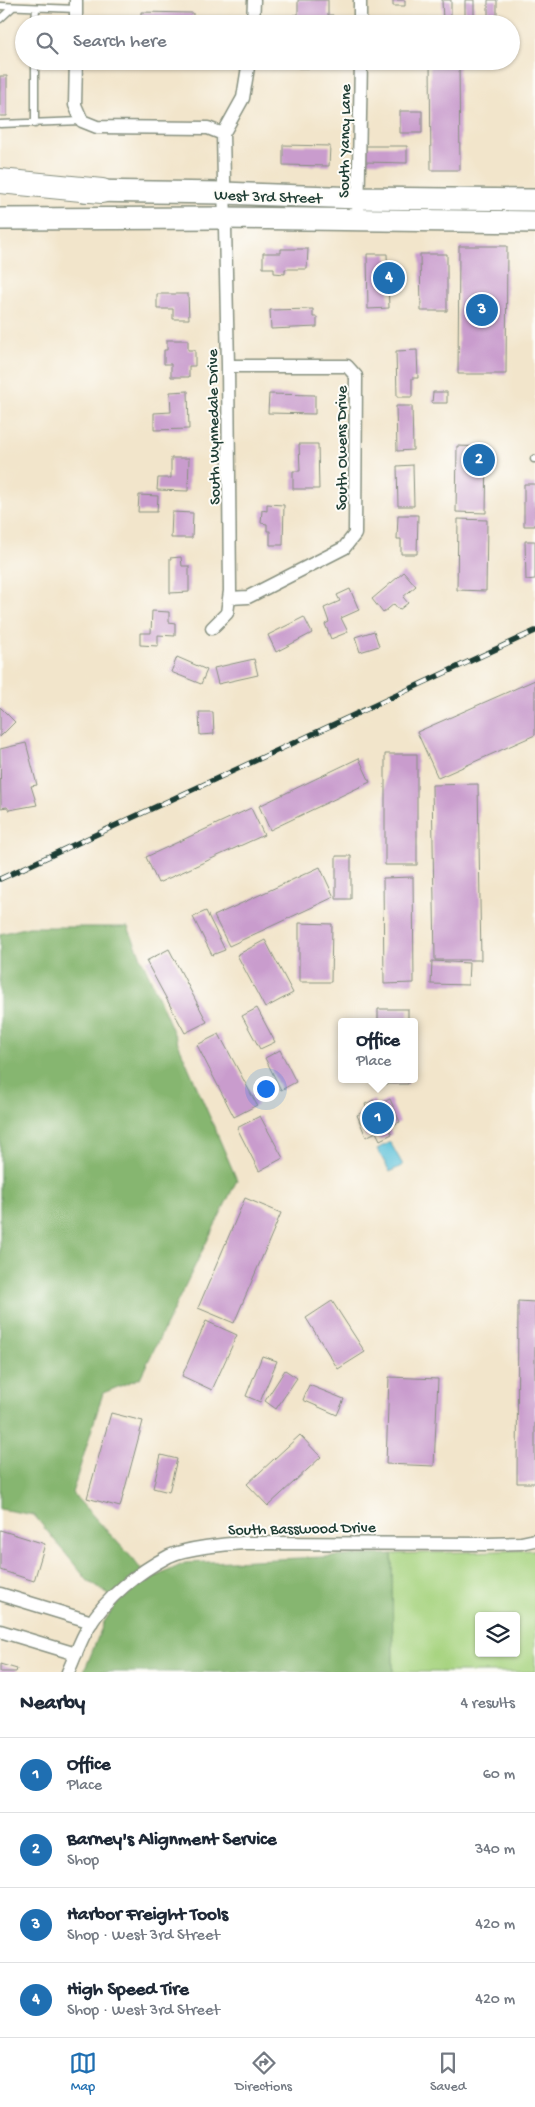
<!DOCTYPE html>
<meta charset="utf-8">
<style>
:root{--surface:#fff;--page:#f6f6f7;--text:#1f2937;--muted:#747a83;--line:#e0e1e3;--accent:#1f6fb2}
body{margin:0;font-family:"Gochi Hand",sans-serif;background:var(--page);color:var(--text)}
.controls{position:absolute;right:15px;bottom:15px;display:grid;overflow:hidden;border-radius:5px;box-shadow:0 1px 4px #0004}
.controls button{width:45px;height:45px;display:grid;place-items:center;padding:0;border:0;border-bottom:1px solid var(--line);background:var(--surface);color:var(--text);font:25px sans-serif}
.you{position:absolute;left:265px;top:1088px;width:18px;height:18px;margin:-12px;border:4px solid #fff;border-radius:50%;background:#1a73e8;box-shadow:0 0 0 8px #1a73e833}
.badge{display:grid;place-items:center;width:32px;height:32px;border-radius:50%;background:var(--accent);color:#fff;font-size:16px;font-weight:700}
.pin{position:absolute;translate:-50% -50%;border:2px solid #fff;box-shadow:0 1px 5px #0006}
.popup{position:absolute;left:338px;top:1018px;width:80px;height:65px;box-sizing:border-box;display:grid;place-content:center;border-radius:5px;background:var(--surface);filter:drop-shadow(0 1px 4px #0005);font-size:16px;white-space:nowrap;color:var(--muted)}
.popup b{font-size:19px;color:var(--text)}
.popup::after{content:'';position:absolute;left:50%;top:100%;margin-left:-10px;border:10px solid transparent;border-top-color:var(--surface)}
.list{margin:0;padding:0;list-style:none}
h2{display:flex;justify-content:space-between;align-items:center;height:65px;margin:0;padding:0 20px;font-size:21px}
h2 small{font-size:16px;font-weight:400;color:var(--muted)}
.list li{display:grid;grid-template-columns:32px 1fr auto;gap:15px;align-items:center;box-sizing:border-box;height:75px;padding:0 20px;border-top:1px solid var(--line)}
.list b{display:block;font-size:19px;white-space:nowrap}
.list p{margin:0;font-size:16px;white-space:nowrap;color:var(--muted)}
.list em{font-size:16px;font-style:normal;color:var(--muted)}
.icon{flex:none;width:28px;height:28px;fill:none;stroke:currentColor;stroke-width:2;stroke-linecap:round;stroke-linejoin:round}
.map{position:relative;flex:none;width:535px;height:1672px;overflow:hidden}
.search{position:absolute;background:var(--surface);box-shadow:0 1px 4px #0004;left:15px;right:15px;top:15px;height:55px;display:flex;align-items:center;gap:12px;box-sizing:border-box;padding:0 18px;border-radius:28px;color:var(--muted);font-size:19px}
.sheet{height:365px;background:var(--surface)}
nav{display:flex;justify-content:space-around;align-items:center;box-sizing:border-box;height:70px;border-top:1px solid var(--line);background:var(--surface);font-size:14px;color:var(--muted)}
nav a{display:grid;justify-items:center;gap:2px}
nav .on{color:var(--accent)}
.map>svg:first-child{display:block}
.green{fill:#a8d481;stroke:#64885a;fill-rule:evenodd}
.forest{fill:#86b66f;stroke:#527a52}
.water{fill:#5bc1d9;stroke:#3d7f86}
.building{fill:#c99ccd}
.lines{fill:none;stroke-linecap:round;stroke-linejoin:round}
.lane-casing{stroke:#889180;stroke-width:9}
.street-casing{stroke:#889180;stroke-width:15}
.primary-casing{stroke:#889180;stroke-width:24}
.highway-casing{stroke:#889180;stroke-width:26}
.lane{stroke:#fff;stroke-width:6}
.street{stroke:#fff;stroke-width:12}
.primary{stroke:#fff;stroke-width:21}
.highway{stroke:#fff;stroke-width:24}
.rail-casing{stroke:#1f3d34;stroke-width:5.5}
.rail{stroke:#fdfcf7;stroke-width:4;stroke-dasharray:11;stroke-linecap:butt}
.labels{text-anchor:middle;stroke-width:4;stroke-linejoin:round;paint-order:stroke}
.street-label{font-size:16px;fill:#1f3d34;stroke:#fdfcf7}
</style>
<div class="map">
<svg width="535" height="1672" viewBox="0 0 535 1672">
<rect width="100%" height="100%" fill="#fdfcf7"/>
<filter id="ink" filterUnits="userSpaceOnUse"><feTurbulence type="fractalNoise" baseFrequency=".02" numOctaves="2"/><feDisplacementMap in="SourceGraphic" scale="10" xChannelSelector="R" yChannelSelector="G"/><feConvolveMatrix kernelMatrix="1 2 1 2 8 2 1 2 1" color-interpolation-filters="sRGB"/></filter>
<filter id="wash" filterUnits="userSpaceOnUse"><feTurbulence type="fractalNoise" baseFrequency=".0096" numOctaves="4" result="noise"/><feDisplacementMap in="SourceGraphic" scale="20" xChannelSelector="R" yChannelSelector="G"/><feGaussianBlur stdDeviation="1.12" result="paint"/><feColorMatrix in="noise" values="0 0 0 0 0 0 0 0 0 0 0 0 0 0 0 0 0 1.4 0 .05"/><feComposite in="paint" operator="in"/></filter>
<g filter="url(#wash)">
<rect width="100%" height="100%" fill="#f2e5cb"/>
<path class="green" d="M535,1550V1672H393L392,1554ZM479,1616H516V1653H479Z"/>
<path class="forest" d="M29,927H128L237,1180L140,1378L103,1393L72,1493L133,1559L149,1580L185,1563L392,1554L393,1672H84L104,1622L118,1601L88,1581L34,1515L0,1509V934Z"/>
<path class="water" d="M390,1142L403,1165L390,1172L377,1149Z"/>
<g id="blocks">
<path class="building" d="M298,0H328V15H333V24H293V15H298Z
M393,0H405V6H393Z
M442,0H451V21H443Z
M465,0H474V18H465Z
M488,0H497V17H488Z
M141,12L193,13V24H141Z
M298,61H328V68H298Z
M430,61H459L460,170H431Z
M0,76H7V116H0Z
M400,111H422V133H400Z
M283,145L330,146L329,166L283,165Z
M365,146H407V163L365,162Z
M459,246H507L506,374H458Z
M281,249H308L307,269H285V274L274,273V268H263V253H281Z
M367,254H387L389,308L368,309Z
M420,254H447V311H421Z
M157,294H188L189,319H173V309H157Z
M313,309V317H317V327L271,329L270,310Z
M167,340H188V350H195V366H189V377H171V364H164V350H167Z
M417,350L418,378H412V397H397L396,351Z
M188,391L189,429L154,430V413L171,412L170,392Z
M433,392H447V403H432Z
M269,394L315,395V414L268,413Z
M396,406H412L413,450L397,451Z
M299,444H318L319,489H293V471H300Z
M457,446L487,447L486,513L456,512Z
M171,458H189L188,491L157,490L158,478H171Z
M413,465L414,506H398L397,466Z
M524,484H535V526H524Z
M139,495L158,496L157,512H138Z
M267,504L284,505L283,545H270V531H267V524L261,523L262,510L267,511Z
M172,512L193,513L192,538H171Z
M398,515H418L417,554H401V539H397Z
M458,519L487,520L486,591L457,590Z
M525,541H535V579L526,580Z
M181,557L182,566H189V592L170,593V558Z
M404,572L416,586L403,597L408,603L399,610L394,604L383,613L372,599Z
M350,589L359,610L341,618L348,632L331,639L325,624L329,622L324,608L340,601L337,595Z
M152,611L169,612V622L175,623V636L158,635V646L140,645V633H151Z
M304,617L312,633L276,652L268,635Z
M374,631L379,646L360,652L355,637Z
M177,657L207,670L201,684L171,672Z
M254,659L258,675L218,684L214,668Z
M535,680V735L438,778L417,732Z
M0,707L15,722L0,737Z
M199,712H213L214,734L200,735Z
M26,743L37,785L31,786L37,805L9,810L7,807L1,808L0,749Z
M385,754H417V865H385Z
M359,758L370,782L270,830L259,806Z
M478,784L481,960H435L432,785Z
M251,808L264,835L158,883L146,857Z
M336,856H351V899H336Z
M320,867L334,897L229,946L214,916Z
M413,877L414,983L384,984L383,878Z
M206,911L225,950L212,955L193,917Z
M299,923L332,924L331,982H299Z
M265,940L293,993L265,1008L237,955Z
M169,949L207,1022L185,1033L146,961Z
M432,961L469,963L468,985L431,984Z
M257,1008L275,1042L260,1049L242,1016Z
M378,1009H408V1022H378Z
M219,1034L257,1105L234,1117L197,1045Z
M280,1050L296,1082L281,1090L265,1058Z
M378,1079H408V1084H378Z
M390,1099L400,1122L388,1127L392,1134L380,1140L376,1132L366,1137L357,1115L367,1110L365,1104L374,1100L376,1106Z
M260,1116L283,1158L259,1171L237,1128Z
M245,1198L281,1213L234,1323L198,1308Z
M332,1301L365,1352L338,1369L306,1318Z
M518,1301L535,1302V1483H517Z
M206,1321L237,1335L212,1390L182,1376Z
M262,1356L277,1361L260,1402L246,1396Z
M285,1370L297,1378L276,1409L265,1401Z
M389,1377L438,1379L434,1466L386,1464Z
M309,1385L344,1399L337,1415L303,1400Z
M111,1413L143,1421L120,1507L87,1498Z
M300,1435L321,1457L268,1506L247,1484Z
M161,1455L177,1459L169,1492L153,1488Z
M0,1530L45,1544L34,1581L0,1570Z
M0,1664L17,1669L16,1672H0Z"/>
</g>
</g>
<g filter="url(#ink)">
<use href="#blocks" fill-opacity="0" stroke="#889180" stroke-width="1"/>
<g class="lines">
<defs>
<path id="lane" d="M0,6L76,9
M0,19L13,7
M35,24L36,8
M0,124L82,121
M35,124V61
M534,459H535"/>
<path id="street" d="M360,0V24
M76,24V0
M253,24L254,0
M76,61L75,105L82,121L97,127L208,128L223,134L228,366L230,591L227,613L212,628
M223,134L243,98L249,61
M358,221L361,61
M228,366H347L356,376L355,534L344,548L258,592L248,597L230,598
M0,1594L92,1622
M0,1631L76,1654
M68,1672C75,1657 80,1640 89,1626C107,1597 138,1572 169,1556C186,1548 225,1544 244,1543L488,1544L521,1543L535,1540"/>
<path id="primary" d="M85,191L223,193L358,198L535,200
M0,219L223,218L535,222"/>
<path id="highway" d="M0,181L102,191"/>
</defs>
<use href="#lane" class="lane-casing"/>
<use href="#street" class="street-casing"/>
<use href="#primary" class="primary-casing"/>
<use href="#highway" class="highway-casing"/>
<use href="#lane" class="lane"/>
<use href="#street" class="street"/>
<use href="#primary" class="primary"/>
<use href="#highway" class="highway"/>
<defs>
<path id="rail" d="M0,879L535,631"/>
</defs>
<use href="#rail" class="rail-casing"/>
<use href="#rail" class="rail"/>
</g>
</g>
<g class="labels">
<g class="street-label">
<text transform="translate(343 141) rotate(-89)" y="6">South Yancy Lane</text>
<text transform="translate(268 195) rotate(2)" y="6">West 3rd Street</text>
<text transform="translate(212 427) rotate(-91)" y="6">South Wynnedale Drive</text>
<text transform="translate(340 448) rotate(-90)" y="6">South Owens Drive</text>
<text transform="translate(302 1527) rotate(-1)" y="6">South Basswood Drive</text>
</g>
</g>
</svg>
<div class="controls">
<button><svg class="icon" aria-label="layers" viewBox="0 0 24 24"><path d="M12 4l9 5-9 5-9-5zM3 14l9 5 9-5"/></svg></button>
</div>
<div class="you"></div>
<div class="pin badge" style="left:378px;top:1118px">1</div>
<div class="popup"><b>Office</b>Place</div>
<div class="pin badge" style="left:479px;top:460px">2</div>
<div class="pin badge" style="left:482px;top:310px">3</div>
<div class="pin badge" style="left:389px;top:278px">4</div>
<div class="search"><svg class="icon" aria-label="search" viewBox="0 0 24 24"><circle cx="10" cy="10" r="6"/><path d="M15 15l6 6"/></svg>Search here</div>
</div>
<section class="sheet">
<h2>Nearby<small>4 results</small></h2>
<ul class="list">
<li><span class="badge">1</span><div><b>Office</b><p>Place</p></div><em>60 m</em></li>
<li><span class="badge">2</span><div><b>Barney's Alignment Service</b><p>Shop</p></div><em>340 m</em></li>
<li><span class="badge">3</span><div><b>Harbor Freight Tools</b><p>Shop · West 3rd Street</p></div><em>420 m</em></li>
<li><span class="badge">4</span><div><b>High Speed Tire</b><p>Shop · West 3rd Street</p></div><em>420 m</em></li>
</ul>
</section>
<nav>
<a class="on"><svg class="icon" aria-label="map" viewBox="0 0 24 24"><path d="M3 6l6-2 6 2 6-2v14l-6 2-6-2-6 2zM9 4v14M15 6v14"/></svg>Map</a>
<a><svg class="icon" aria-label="directions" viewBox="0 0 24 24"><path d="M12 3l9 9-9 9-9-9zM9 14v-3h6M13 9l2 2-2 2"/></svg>Directions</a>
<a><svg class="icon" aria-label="saved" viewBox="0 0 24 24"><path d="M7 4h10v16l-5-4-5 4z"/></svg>Saved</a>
</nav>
